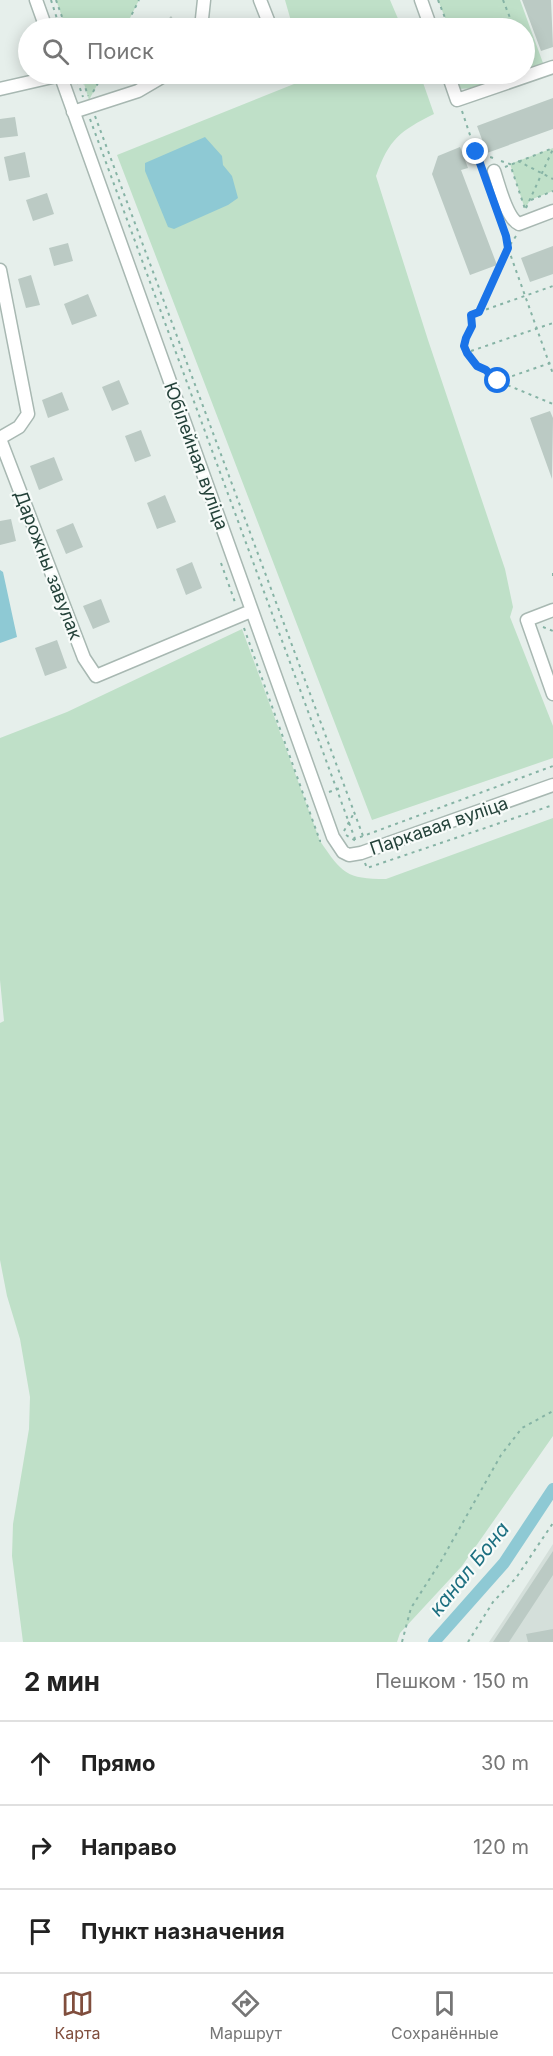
<!DOCTYPE html>
<html lang="ru">
<meta charset="utf-8">
<style>
:root{--surface:#fff;--page:#f2f2f2;--text:#222;--muted:#767676;--line:#e0e0e0;--accent:#804e3d}
body{margin:0;font-family:Inter,sans-serif;background:var(--page);color:var(--text)}
.stop{position:absolute;width:18px;height:18px;margin:-14px;border:4px solid #1a73e8;border-radius:50%;background:#fff}
.stop.end{background:#1a73e8;border-color:#fff;box-shadow:0 2px 6px #0008}
.list{margin:0;padding:0;list-style:none}
h2{display:flex;justify-content:space-between;align-items:center;height:78px;margin:0;padding:0 24px;font-size:26px}
h2 small{font-size:20px;font-weight:400;color:var(--muted)}
.list li{display:grid;grid-template-columns:39px 1fr auto;gap:18px;align-items:center;box-sizing:border-box;height:84px;padding:0 24px;border-top:2px solid var(--line)}
.list b{display:block;font-size:22px;white-space:nowrap}
.list em{font-size:20px;font-style:normal;color:var(--muted)}
.icon{flex:none;width:33px;height:33px;fill:none;stroke:currentColor;stroke-width:2;stroke-linecap:round;stroke-linejoin:round}
.map{position:relative;flex:none;width:553px;height:1642px;overflow:hidden}
.search{position:absolute;background:var(--surface);box-shadow:0 3px 15px #0003;left:18px;right:18px;top:18px;height:66px;display:flex;align-items:center;gap:15px;box-sizing:border-box;padding:0 21px;border-radius:33px;color:var(--muted);font-size:22px}
.sheet{height:330px;background:var(--surface)}
nav{display:flex;justify-content:space-around;align-items:center;box-sizing:border-box;height:84px;border-top:2px solid var(--line);background:var(--surface);font-size:16px;color:var(--muted)}
nav a{display:grid;justify-items:center;gap:3px}
nav .on{color:var(--accent)}
.map>svg:first-child{display:block}
.built{fill:#d4dfda}
.green{fill:#bfe0c8}
.water{fill:#8ec9d4}
.lines{fill:none;stroke-linecap:round;stroke-linejoin:round}
.canal{stroke:#8ec9d4;stroke-width:12}
.building{fill:#bbcac4}
.minor-casing{stroke:#a8b8b2;stroke-width:15}
.path{stroke:#86b3a5;stroke-width:2;stroke-dasharray:3 4.5;stroke-linecap:butt}
.minor{stroke:#fff;stroke-width:12}
.route{stroke:#1a73e8;stroke-width:8}
.labels{text-anchor:middle;stroke-width:4.5;stroke-linejoin:round;paint-order:stroke}
.street-label{font-size:18px;fill:#24423a;stroke:#f7fbf9}
.water-label{font-size:20px;font-style:italic;fill:#1c6f80;stroke:#f7fbf9}
</style>
<div class="map">
<svg width="553" height="1642" viewBox="0 0 553 1642">
<rect width="100%" height="100%" fill="#e6efeb"/>
<path class="built" d="M553,1544V1642H489L505,1618Z"/>
<path class="green" d="M56,0H139L125,28H66Z
M285,0H390L402,28H293Z
M438,0H520L543,63L525,70L524,28H449Z
M81,74H103L89,100Z
M295,74H420L434,114C400,131 389,139 376,176L428,340L505,569L513,607L510,617L553,726V758L372,820L117,155L294,84Z
M464,74H514L474,88L459,89L456,80Z
M553,148V191L530,200L525,209L510,164Z
M242,629L320,841C342,873 346,879 386,879L553,818V1436L462,1566L400,1633L397,1642H23L12,1556L13,1524L29,1429L30,1397L20,1339L7,1296L0,1260V1023L4,1021L0,980V738L67,712Z"/>
<path class="water" d="M205,137L222,156L223,165L232,176L238,198L228,205L174,229L168,227L145,171V163Z
M0,570L3,572L17,637L0,643Z"/>
<g class="lines">
<path class="canal" d="M434,1642L504,1563L553,1489"/>
</g>
<path class="building" d="M522,0H551L553,47L541,51Z
M171,16L180,28H160Z
M553,98V129L487,153L477,126Z
M15,117L18,136L0,138V119Z
M460,147L468,168L461,170L497,265L470,275L432,174L438,156Z
M25,152L30,177L9,181L4,157Z
M47,193L54,214L33,221L26,200Z
M68,243L73,261L54,266L49,248Z
M553,246V274L530,282L521,258Z
M31,275L40,305L26,308L18,279Z
M88,294L97,316L72,325L64,304Z
M119,380L129,404L112,411L102,387Z
M62,392L69,410L48,418L42,400Z
M550,411L553,418L552,479L530,418Z
M141,430L151,456L135,462L125,436Z
M54,457L63,480L39,490L30,466Z
M165,495L176,522L157,529L147,503Z
M11,519L16,541L0,545V521Z
M73,523L83,547L66,554L56,530Z
M192,562L202,588L186,595L176,569Z
M101,599L110,622L93,629L83,606Z
M57,640L67,668L45,676L35,648Z
M553,1551V1575L509,1642H493Z
M553,1629V1642H528L526,1634Z"/>
<g class="lines">
<defs>
<path id="minor" d="M36,0L46,28
M260,0L271,28
M421,0L431,28
M201,28L204,0
M60,74L333,837L343,852L349,855L361,853L553,785
M222,74H238
M448,74L457,100L553,67
M0,89L61,75
M73,112L138,91L167,74
M494,171C499,185 506,218 519,224L553,211
M0,270L28,414L19,427L0,438
M0,439L84,658L96,676L251,611
M553,610L527,620L553,694"/>
</defs>
<use href="#minor" class="minor-casing"/>
<path class="path" d="M51,0L60,28
M56,0L66,28
M438,0L449,28
M503,0L514,28
M125,28L139,0
M524,57L528,65
M75,74L83,97
M81,74L88,96
M468,74L472,82
M93,92L103,74
M462,111L482,171
M95,116L363,836
M90,119L355,839L553,766
M476,152L496,159
M501,161L510,164L525,209
M518,161L553,179
M505,167L553,148
M531,200L553,191
M526,208L553,149
M503,227L508,248L553,374
M516,236L508,248L479,312L471,315L472,326L467,332L464,346L471,361L486,371L495,380L553,404
M479,312L553,286
M471,351L553,323
M498,381L553,362
M221,563L236,605
M553,573V576
M543,627L553,631
M244,628L320,841H321
M329,792L343,787
M344,831L354,813
M346,835L356,841
M365,863L367,868L553,805
M402,1642L411,1608L441,1561L501,1455L522,1428L553,1411
M468,1642L493,1602L516,1578L553,1523"/>
<use href="#minor" class="minor"/>
</g>
<g class="lines">
<path class="route" d="M476,152L506,236L508,248L479,312L471,315L472,326L466,338L464,346L467,353L477,366L486,370L495,380L498,381"/>
</g>
<g class="labels">
<g class="street-label">
<text transform="translate(196 456) rotate(70)" y="6">Юбілейная вуліца</text>
<text transform="translate(48 565) rotate(69)" y="6">Дарожны завулак</text>
<text transform="translate(439 826) rotate(-19)" y="6">Паркавая вуліца</text>
</g>
<g class="water-label">
<text transform="translate(469 1569) rotate(-51)" y="7">канал Бона</text>
</g>
</g>
</svg>
<div class="stop" style="left:498px;top:381px"></div>
<div class="stop end" style="left:476px;top:152px"></div>
<div class="search"><svg class="icon" aria-label="search" viewBox="0 0 24 24"><circle cx="10" cy="10" r="6"/><path d="M15 15l6 6"/></svg>Поиск</div>
</div>
<section class="sheet">
<h2>2 мин<small>Пешком · 150 m</small></h2>
<ul class="list">
<li><svg class="icon" aria-label="ahead" viewBox="0 0 24 24"><path d="M12 20V5M6 11l6-6 6 6"/></svg><div><b>Прямо</b></div><em>30 m</em></li>
<li><svg class="icon" aria-label="right" viewBox="0 0 24 24"><path d="M7 20v-9h11M14 6l5 5-5 5"/></svg><div><b>Направо</b></div><em>120 m</em></li>
<li><svg class="icon" aria-label="arrive" viewBox="0 0 24 24"><path d="M6 21V4h12l-3 4 3 4H6"/></svg><div><b>Пункт назначения</b></div></li>
</ul>
</section>
<nav>
<a class="on"><svg class="icon" aria-label="map" viewBox="0 0 24 24"><path d="M3 6l6-2 6 2 6-2v14l-6 2-6-2-6 2zM9 4v14M15 6v14"/></svg>Карта</a>
<a><svg class="icon" aria-label="directions" viewBox="0 0 24 24"><path d="M12 3l9 9-9 9-9-9zM9 14v-3h6M13 9l2 2-2 2"/></svg>Маршрут</a>
<a><svg class="icon" aria-label="saved" viewBox="0 0 24 24"><path d="M7 4h10v16l-5-4-5 4z"/></svg>Сохранённые</a>
</nav>
